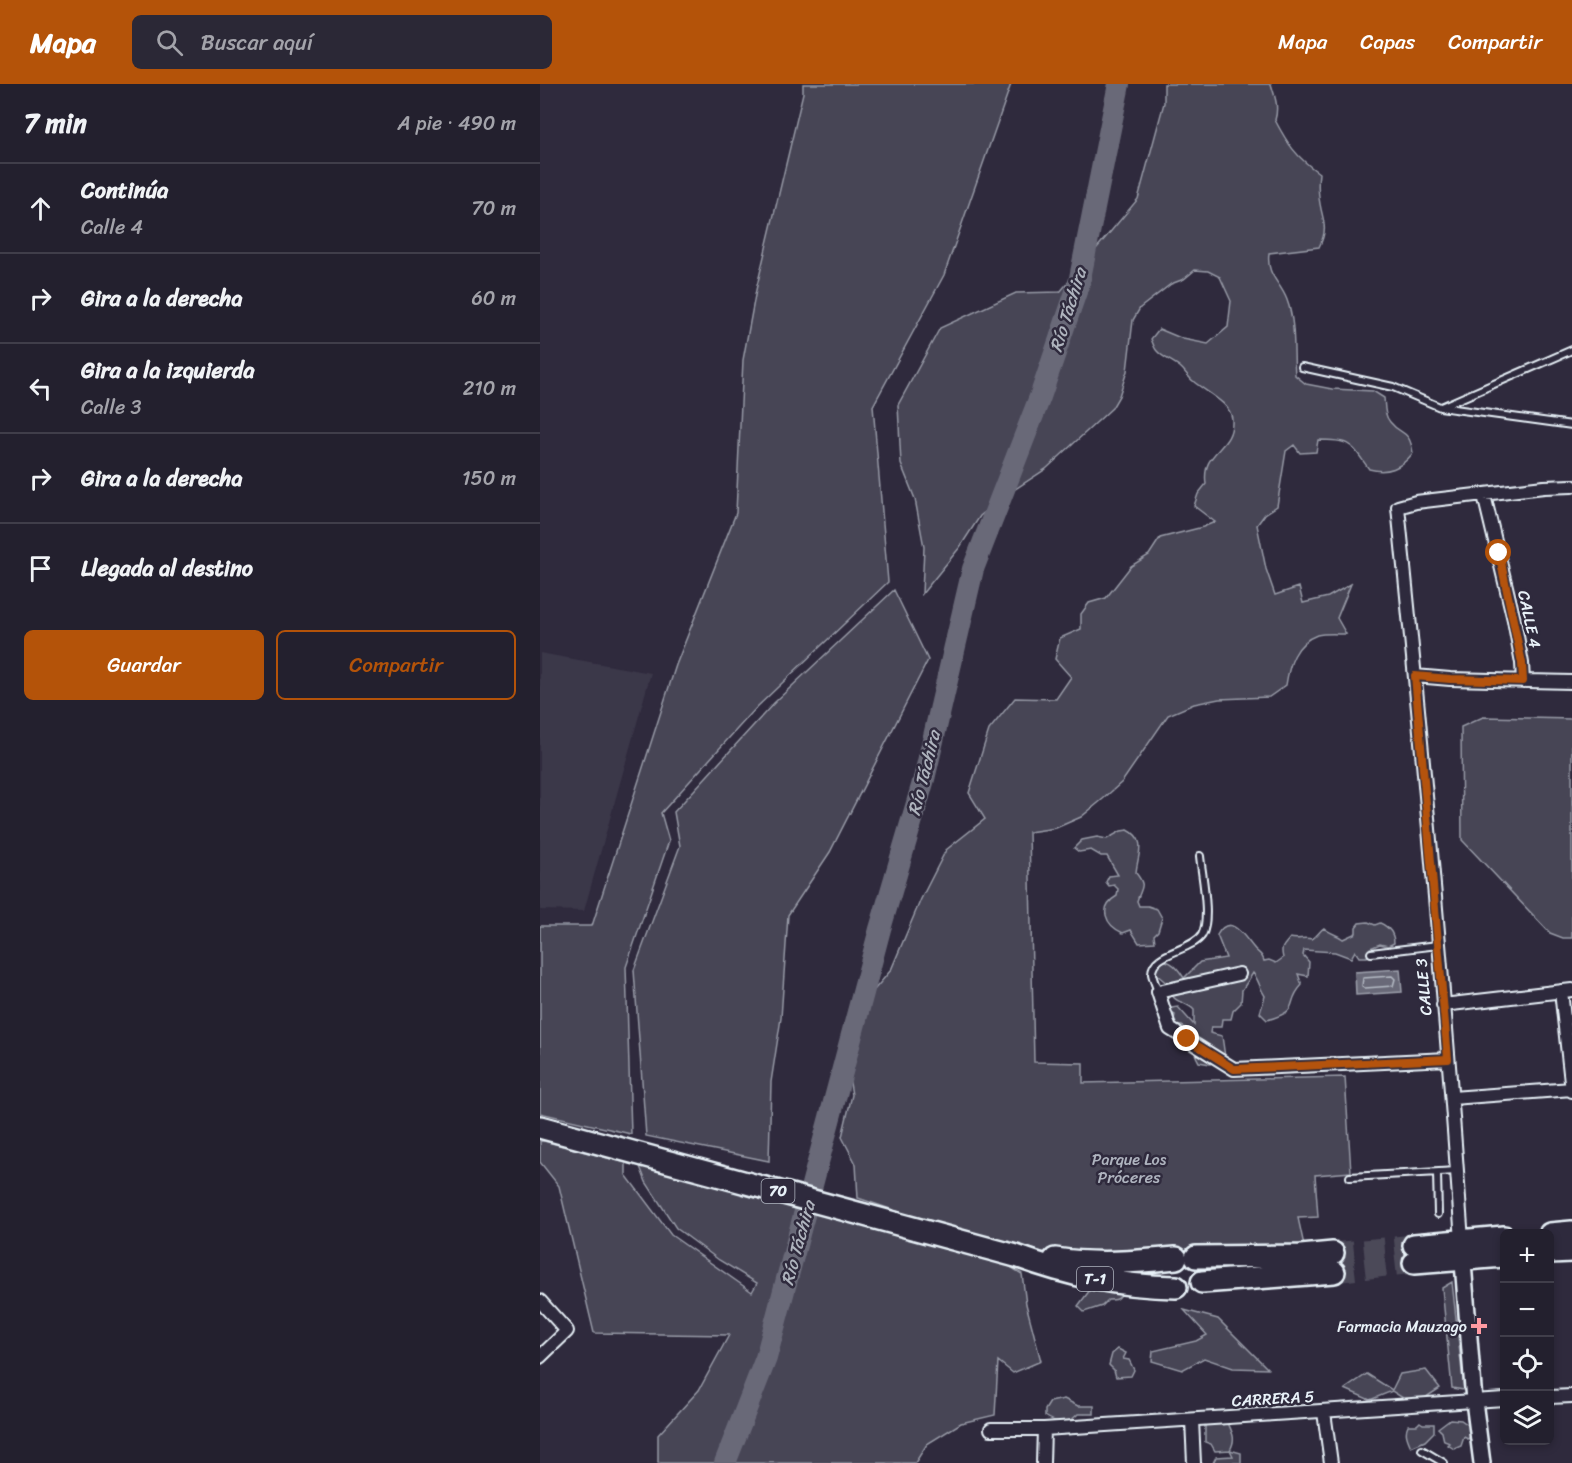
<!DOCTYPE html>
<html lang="es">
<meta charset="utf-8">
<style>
:root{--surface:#23202e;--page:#2b2836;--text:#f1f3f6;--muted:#a3a3aa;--line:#403e4a;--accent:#b45309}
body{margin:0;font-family:Sriracha,sans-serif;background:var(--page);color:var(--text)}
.controls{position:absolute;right:18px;bottom:18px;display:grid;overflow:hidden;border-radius:9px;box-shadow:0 3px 9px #0003}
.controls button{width:54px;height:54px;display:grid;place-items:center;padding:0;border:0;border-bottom:2px solid var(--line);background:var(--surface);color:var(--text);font:30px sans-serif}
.stop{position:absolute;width:18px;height:18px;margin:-14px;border:4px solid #b45309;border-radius:50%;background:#fff}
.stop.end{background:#b45309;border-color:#fff;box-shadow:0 2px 6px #0008}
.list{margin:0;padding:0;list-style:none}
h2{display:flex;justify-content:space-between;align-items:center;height:78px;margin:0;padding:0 24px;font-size:26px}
h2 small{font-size:20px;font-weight:400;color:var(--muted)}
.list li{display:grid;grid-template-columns:39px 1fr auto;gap:18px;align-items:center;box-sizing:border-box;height:90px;padding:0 24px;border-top:2px solid var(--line)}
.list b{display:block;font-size:22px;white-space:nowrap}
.list p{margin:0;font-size:20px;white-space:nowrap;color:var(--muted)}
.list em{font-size:20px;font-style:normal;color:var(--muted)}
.actions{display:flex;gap:12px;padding:18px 24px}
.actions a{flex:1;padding:14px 0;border:2px solid var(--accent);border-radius:9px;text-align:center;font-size:21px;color:var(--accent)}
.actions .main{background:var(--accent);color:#fff}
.icon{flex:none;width:33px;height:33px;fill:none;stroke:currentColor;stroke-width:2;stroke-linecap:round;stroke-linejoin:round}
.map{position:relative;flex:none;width:1032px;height:1379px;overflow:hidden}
header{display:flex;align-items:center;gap:36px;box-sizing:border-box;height:84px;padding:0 30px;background:var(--accent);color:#fff}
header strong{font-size:28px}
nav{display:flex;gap:33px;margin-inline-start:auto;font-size:21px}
.search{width:420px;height:54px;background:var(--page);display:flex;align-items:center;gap:15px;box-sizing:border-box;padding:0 21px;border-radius:9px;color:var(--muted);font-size:22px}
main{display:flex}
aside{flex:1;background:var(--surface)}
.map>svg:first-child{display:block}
.built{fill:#3b3749}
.green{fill:#464455;stroke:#979aa6;stroke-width:1.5}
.water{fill:#696978;stroke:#9c9fab;stroke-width:1.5}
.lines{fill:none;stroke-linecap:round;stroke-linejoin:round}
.shore{stroke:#b5bbc5;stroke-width:1.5}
.river{stroke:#696978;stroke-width:22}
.trunk-tunnel{stroke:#4b4859;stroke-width:21;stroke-dasharray:21 10;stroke-linecap:butt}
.service-casing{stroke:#e8f1f8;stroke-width:10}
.minor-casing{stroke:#e8f1f8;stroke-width:16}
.tertiary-casing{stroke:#e8f1f8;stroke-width:20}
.trunk-casing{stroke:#e8f1f8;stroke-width:26}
.service{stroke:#2f2a3d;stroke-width:6}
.minor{stroke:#2f2a3d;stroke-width:12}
.tertiary{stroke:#2f2a3d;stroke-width:15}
.trunk{stroke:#2f2a3d;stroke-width:21}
.route{stroke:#b45309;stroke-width:8}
.poi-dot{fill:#ff9aa2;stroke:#2f2a3d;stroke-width:2}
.labels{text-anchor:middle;stroke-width:5;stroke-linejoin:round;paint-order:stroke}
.shield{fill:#2f2a3d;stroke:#b0b5c0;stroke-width:1.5}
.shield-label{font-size:15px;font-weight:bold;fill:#e8f1f8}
.street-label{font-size:16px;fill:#e8f1f8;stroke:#2f2a3d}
.park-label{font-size:16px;fill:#afb4bf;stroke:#2f2a3d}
.poi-label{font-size:16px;fill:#e8f1f8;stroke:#2f2a3d;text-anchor:end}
.water-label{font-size:18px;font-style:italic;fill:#afb4be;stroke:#2f2a3d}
</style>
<header>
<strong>Mapa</strong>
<div class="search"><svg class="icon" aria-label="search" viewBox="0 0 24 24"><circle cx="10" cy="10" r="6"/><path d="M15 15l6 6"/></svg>Buscar aquí</div>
<nav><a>Mapa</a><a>Capas</a><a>Compartir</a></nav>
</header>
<main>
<aside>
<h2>7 min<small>A pie · 490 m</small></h2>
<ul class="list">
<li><svg class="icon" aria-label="ahead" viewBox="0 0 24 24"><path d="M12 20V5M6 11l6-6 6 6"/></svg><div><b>Continúa</b><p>Calle 4</p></div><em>70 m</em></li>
<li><svg class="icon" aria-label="right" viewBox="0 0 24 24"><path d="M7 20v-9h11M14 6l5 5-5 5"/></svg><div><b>Gira a la derecha</b></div><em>60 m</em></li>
<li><svg class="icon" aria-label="left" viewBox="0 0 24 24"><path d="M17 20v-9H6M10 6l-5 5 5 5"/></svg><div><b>Gira a la izquierda</b><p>Calle 3</p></div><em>210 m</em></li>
<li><svg class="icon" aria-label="right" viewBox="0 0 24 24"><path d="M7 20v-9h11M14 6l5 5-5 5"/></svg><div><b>Gira a la derecha</b></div><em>150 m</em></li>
<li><svg class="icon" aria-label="arrive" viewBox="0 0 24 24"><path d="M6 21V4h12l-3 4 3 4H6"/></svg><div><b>Llegada al destino</b></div></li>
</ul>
<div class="actions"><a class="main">Guardar</a><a>Compartir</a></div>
</aside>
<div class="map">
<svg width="1032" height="1379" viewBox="0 0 1032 1379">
<rect width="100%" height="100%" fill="#2f2a3d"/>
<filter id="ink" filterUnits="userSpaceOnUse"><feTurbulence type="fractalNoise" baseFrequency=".0167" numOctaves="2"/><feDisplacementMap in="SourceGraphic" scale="12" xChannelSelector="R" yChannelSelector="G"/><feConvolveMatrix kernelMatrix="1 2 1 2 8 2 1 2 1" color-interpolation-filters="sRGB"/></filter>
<g filter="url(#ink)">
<path class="built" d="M0,569L111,589L44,827L0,826Z"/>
<path class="green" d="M263,0H471L404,191L333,322L348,498L217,623L121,729L129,757L86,883L91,1050L0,1029V842H52L136,581L196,429L203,276L216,206L263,9Z
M624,0H731C735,13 739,22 735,36C747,59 756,73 779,89C778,97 778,105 779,113C781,134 790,142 779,163L729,169C726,192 740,197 747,216C756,240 753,266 755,291L766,300L792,305L833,307L844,314C845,322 844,331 850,338C862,353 869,344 873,369C861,384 848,390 829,385C810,359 812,356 778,356L776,368L760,369L754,361L746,367L737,422L725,430L717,441L726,485L735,511L759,503L763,519L788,513L811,500L797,534L806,550C797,550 785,549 777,551C755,559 749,581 746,601L729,613L679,615L654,620L628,631L582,698L563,715L541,733L516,744L489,748L494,978L543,979V999L805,993L811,1088L775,1091L778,1133L758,1134L765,1166L545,1171L502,1168L412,1146L318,1114L316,1080L302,1053L312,1011L304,962L312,932L351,886L381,815L406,766L445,735L429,709L449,646L475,614L516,615L531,593L515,575L520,554L541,545V530L549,519L566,514L591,482L609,471L620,454L663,443L675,438L654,422L658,410L666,400C661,365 694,367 692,335C691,319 664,307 653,297C648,293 645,287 640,283C633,277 623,274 617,267C614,264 613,259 611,255L619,245L643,255L668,260L688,243L691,217L680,193L668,187L655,186L644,195L631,200L600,224L593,236L587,287L579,312L572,324L506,385L460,415L440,432L420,463L382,510L384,463L375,415L361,380L358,321L400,244L476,209L520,208L598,115L624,19Z
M354,506L388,576L290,768L248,831L241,934L231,998L229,1077L106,1052L94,886L140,762L134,728L234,619Z
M943,633L1032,635V854H1023L1010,849L922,756L921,643Z
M588,746C608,756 597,772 596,789C607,803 601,803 597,817L599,822H608L617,825L622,834L618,847L614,851L615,858L599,859L591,846L583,849C565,841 558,823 577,812L578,805L574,801L569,802L566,798L569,792L578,791L567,772H561L551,766L539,768L534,764L542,756L557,753L567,755L581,747Z
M828,838L835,841L840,839C849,843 854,849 854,859L848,862L840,860L830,864L827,873H819L815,867L811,874L795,868L764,866L763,871L769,878L768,892L758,890L762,901C744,920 763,926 727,936L720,929L725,912C719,903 719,896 713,889L702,906L701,919L693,927L691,935H682L681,943H671L670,949L682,952L685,973L670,980L659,978C654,970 654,963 647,955L651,946L642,942L633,941L635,931L629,928L632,924L638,923L654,941V926C644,915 631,921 630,902L615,889L618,875C632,877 637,883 644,894L660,878L686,874L677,851C690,828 704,852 713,863C717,869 722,869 724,877L729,876L736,879L743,874C740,862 744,862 750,854C758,856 764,853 772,855C778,852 779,847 784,844C790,850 797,850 803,855L816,849V843L819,839Z
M0,1056L86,1079V1091L131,1151L212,1208L217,1199L179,1176L136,1144L106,1098L96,1072L451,1171L482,1190L486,1220L501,1277L473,1289L458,1277L455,1331L421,1339L387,1360L375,1379H118V1351L159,1306L189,1251L54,1249L19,1102L0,1078Z
M549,1198L582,1208C579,1216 576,1216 568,1216L562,1222L544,1228L538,1222L550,1206Z
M912,1198L924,1306L912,1304L902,1204Z
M644,1226L678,1235L728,1285L693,1284L664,1274L642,1286L612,1277L613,1267L656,1257L667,1251Z
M578,1265L586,1269L583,1275L589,1276L594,1286L591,1292L576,1293L574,1286L569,1281L572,1270Z
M886,1286L900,1304L874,1321L852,1307L830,1316L805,1305L827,1290L852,1306L860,1290Z
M524,1315L538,1322H554V1330H538C528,1341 517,1340 505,1332V1326L510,1318Z
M910,1335L921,1336L931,1343L932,1350L928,1355L924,1353L921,1362L914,1365L908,1361L910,1359L904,1357L902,1348L898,1344Z
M880,1338L883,1340H894V1348L885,1357L871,1363C868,1356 864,1349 868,1341H877Z
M688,1339C693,1350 696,1355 690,1366L701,1369V1379H673L676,1373L693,1372L690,1366L675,1367L671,1360L665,1358V1341Z"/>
<path class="water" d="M860,885L862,908L816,911L815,888Z"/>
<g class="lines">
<path class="shore" d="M852,892L855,895L853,902L825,904L822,902L823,894Z"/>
<path class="river" d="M185,1379L226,1274L340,845L384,695L433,485L500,313L539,199L579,0"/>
<path class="trunk-tunnel" d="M793,1169L874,1161
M794,1188L874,1179"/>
<defs>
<path id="service" d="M762,283L853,303L900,323L1032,341
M901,323L1032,266
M831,869L898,861
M618,908C616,902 613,895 612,890C611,868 652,867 662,851C671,834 662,792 660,772
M897,1089L898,1130
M810,1093L917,1087
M882,1366L904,1379"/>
<path id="minor" d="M944,411L974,536L982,579L983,597
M875,592L910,595L1032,598
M699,890L618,908L630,945L694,985L908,975
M1021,907L1032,1007
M903,921L1032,906
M912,1014L1032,1005
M922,1157C905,912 883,667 858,423L876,418L1004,403L1032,402
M0,1217L27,1247L0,1273
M1010,1313L1032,1312
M784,1328L791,1379
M652,1336L654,1379
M451,1345H504L964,1315
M503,1379L504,1345"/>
<path id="tertiary" d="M922,1166L934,1317L942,1379"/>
<path id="trunk" d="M0,1043L476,1172C531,1192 577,1202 636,1203
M1010,1150L1032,1148
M874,1161L964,1153
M1010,1168L1032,1167
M656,1173L761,1172L793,1169
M515,1175C555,1181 596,1178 636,1174
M874,1179L964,1172
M662,1198L794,1188"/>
</defs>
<use href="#service" class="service-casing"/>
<use href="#minor" class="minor-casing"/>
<use href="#tertiary" class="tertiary-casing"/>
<use href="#trunk" class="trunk-casing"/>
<use href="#service" class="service"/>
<use href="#minor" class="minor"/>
<use href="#tertiary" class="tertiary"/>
<use href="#trunk" class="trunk"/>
</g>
</g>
<g class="lines" filter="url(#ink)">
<path class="route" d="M647,955L694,985L908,975L875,592L910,595L983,597L982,579L959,469"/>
</g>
<path class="poi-dot" d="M936 1233h6v6h6v6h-6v6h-6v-6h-6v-6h6z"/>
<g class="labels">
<g class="shield">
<rect x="221.5" y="1095" width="33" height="24" rx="4.5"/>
<rect x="537" y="1183" width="36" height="24" rx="4.5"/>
</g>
<g class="shield-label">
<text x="238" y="1112">70</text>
<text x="555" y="1200">T-1</text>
</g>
<g class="street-label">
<text transform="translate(990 535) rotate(78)" y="6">CALLE 4</text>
<text transform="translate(883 903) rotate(-95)" y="6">CALLE 3</text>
<text transform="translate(733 1314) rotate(-3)" y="6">CARRERA 5</text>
</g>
<g class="park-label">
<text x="589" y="1081">Parque Los<tspan x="589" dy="18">Próceres</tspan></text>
</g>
<g class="poi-label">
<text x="927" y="1248">Farmacia Mauzago</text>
</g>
<g class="water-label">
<text transform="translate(528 226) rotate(-73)" y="6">Río Táchira</text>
<text transform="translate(384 689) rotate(-76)" y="6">Río Táchira</text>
<text transform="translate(258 1159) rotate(-75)" y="6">Río Táchira</text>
</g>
</g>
</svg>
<div class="controls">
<button>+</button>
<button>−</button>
<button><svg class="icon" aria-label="locate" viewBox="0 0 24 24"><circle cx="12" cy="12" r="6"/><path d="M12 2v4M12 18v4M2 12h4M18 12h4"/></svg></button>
<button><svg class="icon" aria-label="layers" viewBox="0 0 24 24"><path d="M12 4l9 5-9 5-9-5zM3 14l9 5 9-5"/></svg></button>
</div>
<div class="stop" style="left:959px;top:469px"></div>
<div class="stop end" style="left:647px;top:955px"></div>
</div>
</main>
